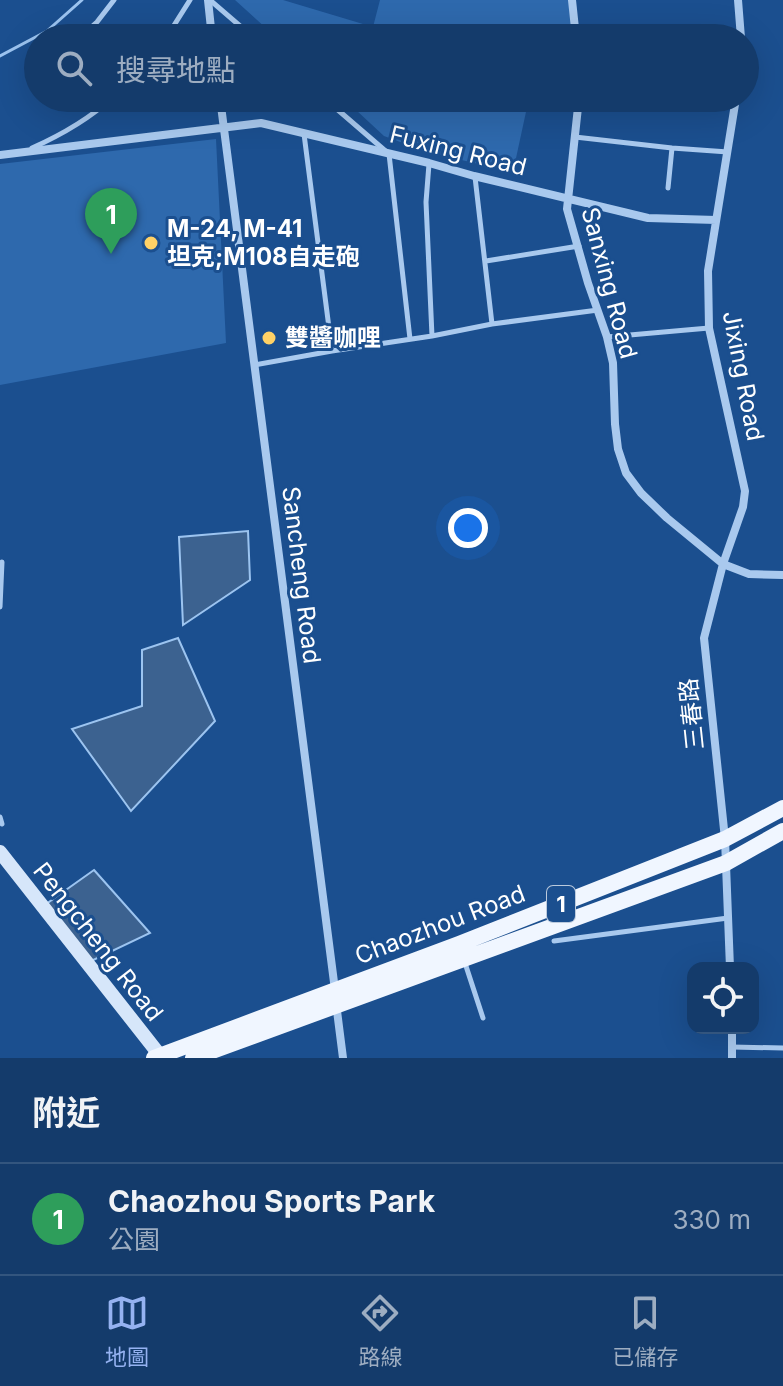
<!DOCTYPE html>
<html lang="zh-TW">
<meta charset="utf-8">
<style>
:root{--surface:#143b6b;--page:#1d4271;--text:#f1f3f6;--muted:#9dadc1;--line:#33557e;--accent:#95b2f1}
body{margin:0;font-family:Inter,"Noto Sans TC",sans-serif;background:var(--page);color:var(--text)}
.controls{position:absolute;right:24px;bottom:24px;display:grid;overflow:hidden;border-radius:16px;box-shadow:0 8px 32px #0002}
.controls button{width:72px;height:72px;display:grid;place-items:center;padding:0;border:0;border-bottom:2px solid var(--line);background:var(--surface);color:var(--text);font:40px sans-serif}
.you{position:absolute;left:468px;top:528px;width:28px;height:28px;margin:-20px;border:6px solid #fff;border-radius:50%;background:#1a73e8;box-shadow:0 0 0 12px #1a73e833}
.badge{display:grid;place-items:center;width:52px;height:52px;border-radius:50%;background:var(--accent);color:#fff;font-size:26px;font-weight:700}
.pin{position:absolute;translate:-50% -66px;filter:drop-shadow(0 2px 4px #0008)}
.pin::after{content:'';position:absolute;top:42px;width:28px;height:24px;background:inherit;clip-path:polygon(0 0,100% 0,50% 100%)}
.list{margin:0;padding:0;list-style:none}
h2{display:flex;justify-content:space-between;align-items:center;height:104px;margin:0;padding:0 32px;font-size:34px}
h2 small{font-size:26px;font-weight:400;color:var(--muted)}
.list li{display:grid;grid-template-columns:52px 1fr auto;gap:24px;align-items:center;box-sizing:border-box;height:112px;padding:0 32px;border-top:2px solid var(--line)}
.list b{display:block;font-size:30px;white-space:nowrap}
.list p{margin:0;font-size:26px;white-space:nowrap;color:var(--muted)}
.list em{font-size:26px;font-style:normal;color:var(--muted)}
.icon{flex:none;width:44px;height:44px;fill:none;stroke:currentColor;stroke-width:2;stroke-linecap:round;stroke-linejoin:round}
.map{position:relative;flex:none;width:783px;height:1058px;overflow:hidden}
.search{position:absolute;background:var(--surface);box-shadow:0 8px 32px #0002;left:24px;right:24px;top:24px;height:88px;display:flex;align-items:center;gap:20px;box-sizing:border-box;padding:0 28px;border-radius:44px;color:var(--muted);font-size:30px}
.sheet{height:216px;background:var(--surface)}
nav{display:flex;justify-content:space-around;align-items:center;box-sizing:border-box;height:112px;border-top:2px solid var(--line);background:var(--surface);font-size:22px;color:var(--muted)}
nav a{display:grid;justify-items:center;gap:4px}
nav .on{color:var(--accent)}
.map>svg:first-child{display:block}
.green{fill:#2e69ad}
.water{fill:#3c6290;stroke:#9cc4f0;stroke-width:2}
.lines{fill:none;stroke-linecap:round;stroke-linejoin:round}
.stream{stroke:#9cc4f0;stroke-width:3}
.lane{stroke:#a9c9ee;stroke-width:5}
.street{stroke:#a9c9ee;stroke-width:8}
.secondary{stroke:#d6e6fa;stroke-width:14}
.primary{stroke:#f0f6ff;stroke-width:16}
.poi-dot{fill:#ffd166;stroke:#1b4f8f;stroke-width:3}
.labels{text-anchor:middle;stroke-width:6;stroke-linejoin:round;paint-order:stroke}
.shield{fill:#1b4f8f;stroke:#bbcadd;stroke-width:2}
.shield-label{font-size:22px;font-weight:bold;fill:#fff}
.street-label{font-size:24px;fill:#fff;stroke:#1b4f8f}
.poi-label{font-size:24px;font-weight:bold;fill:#fff;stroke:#1b4f8f;text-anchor:start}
</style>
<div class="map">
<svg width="783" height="1058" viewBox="0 0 783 1058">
<rect width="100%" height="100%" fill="#1b4f8f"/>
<path class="green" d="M235,0H283L373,27L380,0H572L576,38H277Z
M343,98H529L513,172L427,152L384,136Z
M216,139L226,343L0,385V164Z"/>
<path class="water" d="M248,531L250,580L183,625L179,537Z
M178,638L215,721L131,811L72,729L142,706V650Z
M94,870L150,933L87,963L42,907Z"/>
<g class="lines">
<path class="stream" d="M0,56L47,31L82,0"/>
<path class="lane" d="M210,0L254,38
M79,38L97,22L114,0
M166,38L190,0
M324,98L389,154L410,339
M304,134L332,351
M575,137L672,148L728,152
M32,148C61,135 89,119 112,98
M429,164L426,202L432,336
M475,177L492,324
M668,188L672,148
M486,261L579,246
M607,337L709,328
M254,365L332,351L432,336L492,324L598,310
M0,607L2,562
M0,817L2,824
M554,941L728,918
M465,963L483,1018
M732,1047L783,1048"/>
<path class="street" d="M208,0L212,38
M572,0L576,38
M738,0L741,38
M220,98L335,990
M579,98L567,209L588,283L607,337L613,363L615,424L618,449L626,473L641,493L667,518L723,564L749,574L783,575
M0,155L261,123L429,163L474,176L648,218L716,220
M730,968L725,839L704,638L723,564L743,507L745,491L709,328L708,271L736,98
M336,1003L343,1058
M732,1028V1058"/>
<path class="secondary" d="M0,852L162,1058"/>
<path class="primary" d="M154,1058L459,944L725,839L783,808
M193,1058L726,863L783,831"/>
</g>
<g class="poi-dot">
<circle cx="151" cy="243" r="8"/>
<circle cx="269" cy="338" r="8"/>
</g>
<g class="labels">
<rect class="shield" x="547" y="886" width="28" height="36" rx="6"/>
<g class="shield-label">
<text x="561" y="912">1</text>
</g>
<g class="street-label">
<text transform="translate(458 151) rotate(14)" y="8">Fuxing Road</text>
<text transform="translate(609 283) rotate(75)" y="8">Sanxing Road</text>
<text transform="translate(743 376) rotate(79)" y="8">Jixing Road</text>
<text transform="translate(301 575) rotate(83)" y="8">Sancheng Road</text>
<text transform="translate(692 714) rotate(-96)" y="8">三春路</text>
<text transform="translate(440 925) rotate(-21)" y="8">Chaozhou Road</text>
<text transform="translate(98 942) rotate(52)" y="8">Pengcheng Road</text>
</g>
<g class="poi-label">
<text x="167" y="237">M-24, M-41<tspan x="167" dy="28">坦克;M108自走砲</tspan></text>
<text x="285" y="346">雙醬咖哩</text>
</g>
</g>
</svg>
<div class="controls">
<button><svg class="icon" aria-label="locate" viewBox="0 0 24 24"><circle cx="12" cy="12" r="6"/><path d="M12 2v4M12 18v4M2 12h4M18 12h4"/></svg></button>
</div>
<div class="you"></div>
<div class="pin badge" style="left:111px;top:254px;background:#2e9e5b">1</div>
<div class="search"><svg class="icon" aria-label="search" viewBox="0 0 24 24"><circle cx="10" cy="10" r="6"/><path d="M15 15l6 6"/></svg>搜尋地點</div>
</div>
<section class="sheet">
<h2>附近<small></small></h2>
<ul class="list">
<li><span class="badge" style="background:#2e9e5b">1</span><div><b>Chaozhou Sports Park</b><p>公園</p></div><em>330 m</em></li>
</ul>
</section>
<nav>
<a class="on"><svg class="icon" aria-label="map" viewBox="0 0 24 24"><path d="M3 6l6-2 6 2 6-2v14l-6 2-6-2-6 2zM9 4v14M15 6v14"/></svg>地圖</a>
<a><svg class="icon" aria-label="directions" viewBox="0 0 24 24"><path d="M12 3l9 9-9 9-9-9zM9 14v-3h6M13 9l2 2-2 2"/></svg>路線</a>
<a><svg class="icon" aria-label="saved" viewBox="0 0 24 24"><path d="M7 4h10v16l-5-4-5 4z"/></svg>已儲存</a>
</nav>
